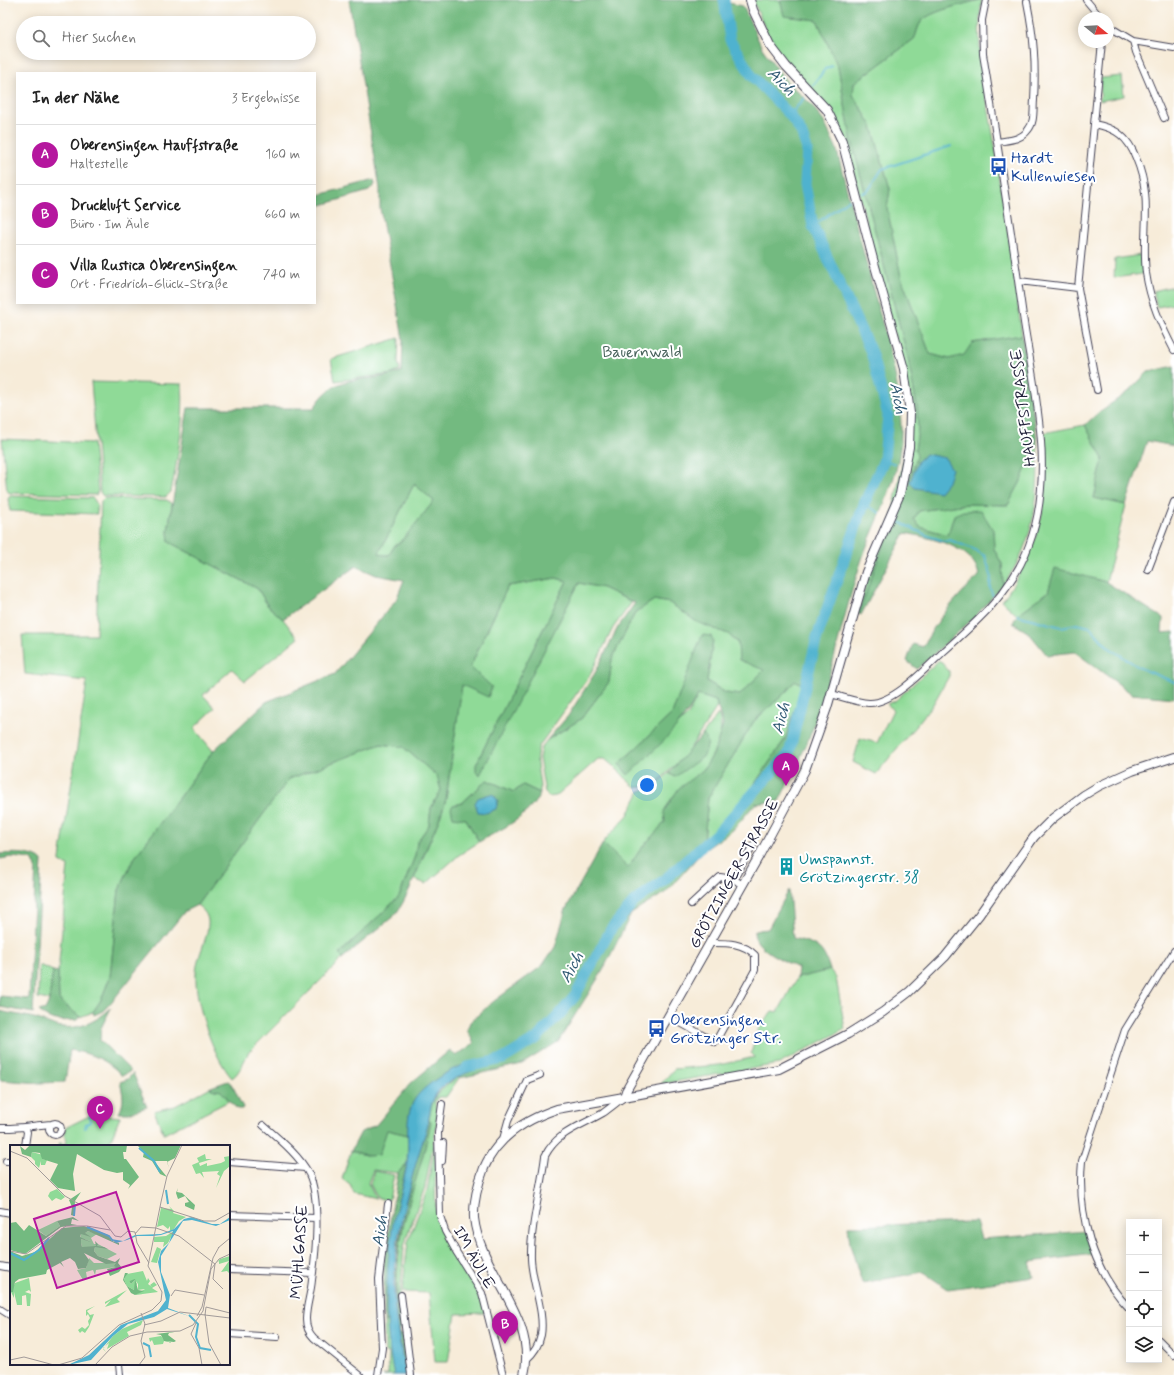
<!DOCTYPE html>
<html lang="de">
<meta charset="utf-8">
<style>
:root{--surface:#fff;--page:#f2f2f2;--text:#222;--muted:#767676;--line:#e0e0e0;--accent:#b5179e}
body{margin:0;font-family:Mynerve,sans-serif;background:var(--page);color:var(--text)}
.controls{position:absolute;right:12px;bottom:12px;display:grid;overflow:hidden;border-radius:0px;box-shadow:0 2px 10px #0003}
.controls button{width:36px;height:36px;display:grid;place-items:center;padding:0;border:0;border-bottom:1px solid var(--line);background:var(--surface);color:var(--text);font:20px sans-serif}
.compass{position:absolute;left:1078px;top:12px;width:36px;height:36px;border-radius:50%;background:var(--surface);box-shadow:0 2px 10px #0003;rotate:108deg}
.you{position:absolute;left:647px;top:785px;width:14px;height:14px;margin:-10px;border:3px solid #fff;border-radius:50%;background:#1a73e8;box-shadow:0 0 0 6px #1a73e833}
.badge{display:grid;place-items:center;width:26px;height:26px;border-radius:50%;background:var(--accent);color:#fff;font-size:13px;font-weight:700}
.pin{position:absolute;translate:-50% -33px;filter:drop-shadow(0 1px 2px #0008)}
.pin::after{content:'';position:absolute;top:21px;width:14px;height:12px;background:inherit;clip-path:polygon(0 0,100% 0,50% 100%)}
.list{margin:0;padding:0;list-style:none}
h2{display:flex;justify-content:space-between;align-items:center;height:52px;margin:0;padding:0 16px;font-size:17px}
h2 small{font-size:13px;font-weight:400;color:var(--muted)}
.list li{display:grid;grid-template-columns:26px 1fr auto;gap:12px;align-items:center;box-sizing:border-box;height:60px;padding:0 16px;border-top:1px solid var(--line)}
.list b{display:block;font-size:15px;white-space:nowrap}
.list p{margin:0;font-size:13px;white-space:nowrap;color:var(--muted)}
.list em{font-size:13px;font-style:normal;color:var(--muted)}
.icon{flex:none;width:22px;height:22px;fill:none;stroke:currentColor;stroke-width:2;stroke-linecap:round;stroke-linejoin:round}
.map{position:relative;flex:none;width:1174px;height:1375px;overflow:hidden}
.search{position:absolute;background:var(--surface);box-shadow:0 2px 10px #0003;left:16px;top:16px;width:300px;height:44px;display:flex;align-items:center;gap:10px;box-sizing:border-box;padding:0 14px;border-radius:22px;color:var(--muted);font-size:15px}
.panel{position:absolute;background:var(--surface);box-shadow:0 2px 10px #0003;left:16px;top:72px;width:300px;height:232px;border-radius:0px}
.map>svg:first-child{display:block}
.green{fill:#8fda97;stroke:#587e69}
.forest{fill:#73ba80;stroke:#4a6e5e;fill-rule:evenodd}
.water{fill:#50b2cf;stroke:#396a85}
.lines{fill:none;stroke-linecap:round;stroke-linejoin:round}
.stream{stroke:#50b2cf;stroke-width:2}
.river{stroke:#50b2cf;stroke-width:11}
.minor-casing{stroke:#424053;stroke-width:8}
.major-casing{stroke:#424053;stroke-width:10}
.minor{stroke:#fff;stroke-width:6}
.major{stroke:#fff;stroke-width:8}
.labels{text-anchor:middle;stroke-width:4;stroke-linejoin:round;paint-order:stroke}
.transit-label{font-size:16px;fill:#164399;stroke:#fff;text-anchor:start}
.park-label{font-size:16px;fill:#48625b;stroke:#fff}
.street-label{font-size:16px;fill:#22223b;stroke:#fff}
.culture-label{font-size:16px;fill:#0d838f;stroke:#fff;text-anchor:start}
.water-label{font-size:17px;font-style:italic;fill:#345c76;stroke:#fff}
.inset-river{fill:none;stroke:#50b2cf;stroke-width:2}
.inset-road{fill:none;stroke:#a29b9a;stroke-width:1}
.view{fill:#b5179e;fill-opacity:0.15;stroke:#b5179e;stroke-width:2}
.inset-edge{fill:none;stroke:#22223b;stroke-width:2}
</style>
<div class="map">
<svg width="1174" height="1375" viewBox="0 0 1174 1375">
<rect width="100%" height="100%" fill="#fff"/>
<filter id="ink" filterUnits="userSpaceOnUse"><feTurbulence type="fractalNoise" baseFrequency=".025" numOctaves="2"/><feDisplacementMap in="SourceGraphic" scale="8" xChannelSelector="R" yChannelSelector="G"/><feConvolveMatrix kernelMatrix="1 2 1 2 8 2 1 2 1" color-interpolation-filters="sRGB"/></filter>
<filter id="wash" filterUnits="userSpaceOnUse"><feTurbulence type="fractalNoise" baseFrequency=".012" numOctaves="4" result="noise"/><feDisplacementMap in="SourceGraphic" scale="16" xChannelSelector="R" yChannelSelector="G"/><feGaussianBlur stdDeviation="0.9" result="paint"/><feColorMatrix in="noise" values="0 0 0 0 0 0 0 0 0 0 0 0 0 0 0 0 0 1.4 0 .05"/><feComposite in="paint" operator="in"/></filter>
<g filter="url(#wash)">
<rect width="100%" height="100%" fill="#f7ecd9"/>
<path class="green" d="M753,0H780L785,16L817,20L838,67L851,138L908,358L917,408L918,430L915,450L918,456C900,509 876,560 859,614H857L872,564L891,520L913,411L845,137L832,112L788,64L769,38Z
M979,0H982C974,50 987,96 995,146C999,165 999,184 1004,203L1022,335L972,343L965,355L949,359L930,354L901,277L887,208L890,189L872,126L853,95L854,83L914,39C917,34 917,27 921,22C929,11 965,4 979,0Z
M1122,76L1124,96L1100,101L1101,78Z
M1141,255L1143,274L1114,278L1115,259Z
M1174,286V304L1157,307L1153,291Z
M399,338L398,362L400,370L392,374L335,381L331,359Z
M91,382L182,384C185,420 178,456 171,492L166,497L103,496L100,492Z
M1085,425L1103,459L1094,498L1126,505L1106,582L1055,569L1048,592L1017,615L1002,601C1040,548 1052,497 1043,433Z
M2,439L93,443L98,491L96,495L10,493L7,491Z
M1037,440C1040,493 1036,541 1003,585L1002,564L994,549L993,530L954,515L948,535L920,527L914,519L918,511L967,504L1008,505L1020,483Z
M414,484L434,501L401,542L395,545L389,555H383L379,553Z
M10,496L93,498L97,504V514L10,511L8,499Z
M104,498L167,500L172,504L168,531L169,542L258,589L268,606L283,619L298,638L245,681L232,669L203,695L215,708L194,728L213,751L133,860L119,890L110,977L101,1000L93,1012L80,1017L59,1000L58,972L68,866L60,862V859L87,681L25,674L22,635H96L101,501Z
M556,578L567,581L482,752L476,765L480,774L579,583L603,588L632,602L613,628L590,675L539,746C533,762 541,776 540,793L523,785L514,792L487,780L462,803L453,805L460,818L466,819L479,842L459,855L426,884L414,879L441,815L446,799L462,685L508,586Z
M654,600L670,603L697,622L728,634L764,670L740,695L726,693L707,681L713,640L684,683L672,714L619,764L628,775L688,715L698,695L716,701L717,707L687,753L657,783L647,786L635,788L620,772L605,759H598L556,796L549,797L545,793L539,758L541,748L547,740L581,719L609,682L612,659L635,613Z
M939,660L949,671V676L932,706L876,774L853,762L860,738L877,743L893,710L887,704L896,700Z
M795,681L803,684L785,739L750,791L704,842L708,798L754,721L786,692Z
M718,714C723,725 721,730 718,741C714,751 711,760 704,769C689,787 664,792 665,822L640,850L628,869L603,843L606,839L628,815L640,791L655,786L669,773L675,777L708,743L703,734Z
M381,744L403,747L437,776L441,790L431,808L429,825L417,842L415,856L399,897L339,954L343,958L249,1052C244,1060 240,1073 232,1078C213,1057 194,1001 196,973C197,956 207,941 208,925C209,916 204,910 197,905L289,779Z
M39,965L53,971L49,1000L38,998Z
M830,970L836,978L845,1029L779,1064L661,1084L674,1069L719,1065L755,1057L751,1053L758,1030L772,1011L778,1012L797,978Z
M461,1075L446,1097H438L435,1102L437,1115L436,1129L425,1187L407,1236L404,1247L400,1295L403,1328L399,1329V1334L397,1324L399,1323C397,1297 396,1270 400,1244C406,1203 423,1163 431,1122L429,1121C432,1092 440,1091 461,1075Z
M211,1087L214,1090H221L229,1101L164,1134L154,1111L175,1106Z
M93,1114L120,1117L109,1144L58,1146L59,1143L67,1144L66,1137L64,1134L65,1128Z
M387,1130L408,1135L407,1163L398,1173L373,1170L368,1183L376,1199L354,1194L350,1185L342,1179L351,1151L369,1156Z
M436,1140C436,1162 433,1206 439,1225C444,1240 452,1245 455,1262H460L479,1291L485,1313L456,1314L448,1362H435L429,1293L402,1292L408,1242L427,1190Z
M374,1171L394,1175L389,1200L378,1199L370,1184Z
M384,1321H388L394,1375H383L388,1374L389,1353L385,1352Z"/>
<path class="forest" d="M349,0H728L729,3L743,6L762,48L786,81L811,104L824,122L836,147C849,200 864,252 877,304C888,343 900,384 901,425C903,479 876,516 860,565C843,616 833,669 816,720C806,748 792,775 779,801L755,804L733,830L703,851L666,892L631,914L602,972L558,1042L522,1064L460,1078L461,1075L483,1065L467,1064L445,1074L409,1114L408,1135L387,1130L379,1155L369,1156L351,1151L361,1132L376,1125L411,1083L450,1050L456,1056L474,1043L467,1030L470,1022L494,1001L542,966L555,947L566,909L603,843L628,868L640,850L665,822L664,811L679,788L703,770L713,755L723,725L716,701L698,695C680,729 655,749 628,775L619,764L672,714L702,635L711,636L713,640L707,681L725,693L740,695L764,670L739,660L738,643L728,634L697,622L670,603L654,600L635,613L612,659L609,682L581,719L547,740L568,716L595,673L618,627L635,603L603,588L579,583L480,775L476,771V765L482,752L567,581L556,578L508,586L470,667L492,687L488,697L462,685L446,799C440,820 430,839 422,859C414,878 407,899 395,915L343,958L339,954L399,897L415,856L417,842L429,825L431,808L441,790L437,776L403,747L381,744L289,779L197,905L185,911L114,999L103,1011L94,1015L93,1012L101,1000L110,977L119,890L133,860L213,751L266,702L335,674L396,600L404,580L376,575L356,566L283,619L268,606L258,589L169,542L168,531L188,408H314C338,368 367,386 402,371L403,339L380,208V189ZM414,484L434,501L401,542L395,545L389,555H383L379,553ZM795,681L803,684L785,739L750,791L704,841L708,798L754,721L786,692Z
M780,0H979C965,4 929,11 921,22C917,27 917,34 914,39L854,83L853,95L872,126L890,189L887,208L901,277L930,354L949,359L964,355L972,343L1022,335L1037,440L1020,483L1008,505L967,504L919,511L914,519L920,527L948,535L954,515L963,511L981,510L993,530L994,549L1002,564L1003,585L974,618L917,669L907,661L913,644L923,647C936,620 957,596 979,576C975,546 930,538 905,533L861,615L859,614C876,560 899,509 917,456L915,450L918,430L917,408L908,358L851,138L838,67L817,20L784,16Z
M374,180L375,185L369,191L315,207V196Z
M1174,366V446L1147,441L1126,505L1094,498L1103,459L1085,425L1099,412L1128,392L1148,372Z
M1055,568L1106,582L1163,618L1162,633L1174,632V698L1132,694L1075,652L1047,655L1029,633L1013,623L1017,615L1048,592Z
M703,734L708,743L704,756L675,777L669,773Z
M487,780L514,792L523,785L540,793C530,817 501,829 479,842L466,819L453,817L451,808L453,805L462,803Z
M0,854C12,853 34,852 42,861L33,1013L0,1007V996L29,999L36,867L32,859L11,857L0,859Z
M789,890L793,938C815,944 823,945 830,970L797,978L798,968C785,961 754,949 754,932L759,930L768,929Z
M53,971L58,972L59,1000L80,1017L77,1020C63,1021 49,1022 39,1011L46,1009L49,1000Z
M111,1008L101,1028L100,1040L131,1071L122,1076C107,1059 92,1054 70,1050L65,1082L40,1083L0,1080V1011C11,1014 23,1015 34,1018C42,1020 49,1024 57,1026C78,1031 96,1022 111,1008Z
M133,1073L147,1107L129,1113H119C125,1102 123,1094 120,1082L128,1079Z
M228,1081C234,1084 238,1100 243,1107L242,1109H237L221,1091L211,1089V1087Z
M429,1121L431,1122C423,1163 406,1203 400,1244C396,1270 397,1297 399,1323L397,1324C391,1266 402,1217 416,1162C420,1148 426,1135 429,1121Z
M407,1163L392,1229L387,1298L388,1321H384V1257L398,1173Z
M976,1222L981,1239L1087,1231L1094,1254L1030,1262L1034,1277L948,1289L923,1272L862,1283L850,1244L848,1226Z
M399,1334L404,1335L409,1375H406Z"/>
<path class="water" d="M926,454L945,458L952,469L948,482L940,492L915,488L910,482L918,461Z
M490,794L494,795L498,801L496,809L486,813L478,812L475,803L478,798Z
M482,1063L483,1066C469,1072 445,1081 436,1094C429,1105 430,1119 426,1131C411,1178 394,1235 394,1285C394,1315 400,1346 406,1375H394C384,1329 385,1277 392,1230C395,1208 403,1186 407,1164C410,1143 403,1118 415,1099C423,1086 452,1067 467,1064C472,1063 477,1063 482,1063Z"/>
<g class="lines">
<path class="stream" d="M813,86L825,69L832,66
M790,115L804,98
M862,193L868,191L882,169L951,146
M813,226L849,199
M884,460L896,464
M864,504L880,513
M897,521L926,535L944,541L950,540L973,549L985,556L991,575L990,588L993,596
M1017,615L1061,627L1077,624L1090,627L1108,647L1140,668L1174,682
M91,1112V1111
M85,1128L86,1124L90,1122V1115"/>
<path class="river" d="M467,1067L503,1059L536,1039L561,1013L575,996L611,929L634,902L664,880L719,831L789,754L817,637L864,504L884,460L888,415L871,352L813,226L805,184L807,149L801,132L790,115L752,76L730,40L724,0"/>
</g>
</g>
<g filter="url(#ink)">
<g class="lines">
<defs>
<path id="minor" d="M1086,0L1101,18
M1108,26L1133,41L1174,48
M1133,41L1136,52L1164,118
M1094,124C1116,128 1128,137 1136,158C1154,201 1141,230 1146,273C1150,301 1161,325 1174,350
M997,142C1009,140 1021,140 1028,130C1035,122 1033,110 1034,100C1036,64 1034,37 1027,2
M1019,281L1078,288
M1097,390L1078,288L1102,42
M1148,570L1174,502
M831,694C843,697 856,702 869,703C893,704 926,668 943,652C978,621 1013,590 1029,545C1056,473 1034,390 1023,316C1011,228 997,141 983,54L982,20L986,0
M742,885L734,879L753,845
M691,904L720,877L734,879
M668,1016L715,1042L717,1039L755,970V955C742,942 726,943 709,943
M442,1104L438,1133L440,1216L445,1231L457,1253L482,1293L503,1375
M49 1129a6 6 0 1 1 12 0a6 6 0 1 1-12 0Z
M263,1125C279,1139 299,1155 309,1174C321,1200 316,1252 312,1280C311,1293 306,1306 306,1319C306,1327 309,1333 314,1338L360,1375
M0,1128C18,1129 34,1125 52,1124
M503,1139L508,1121L527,1080L540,1075
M25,1146L27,1132L25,1127
M6,1161H11
M442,1161L443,1143
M229,1162L305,1168
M0,1211L11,1213
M229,1215L316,1218
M0,1266L11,1268
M229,1270L313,1273
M401,1295L411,1375
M1129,1308C1092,1270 1077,1213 1082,1161L1125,1030L1174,951
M0,1309L11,1316
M229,1334L277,1337
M1159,1340L1174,1355
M526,1360C533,1354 539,1345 541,1335C545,1312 532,1283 531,1259C530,1228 541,1188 545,1156C557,1132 581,1126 603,1113C610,1108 616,1103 623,1098
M119,1364L120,1375
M378,1375L382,1348L379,1279L388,1204"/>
<path id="major" d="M624,1097L626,1091L759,856L805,770L827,708L866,572L900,494L909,447L910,413L904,369L873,259L842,141L827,110L786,66L770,45L753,10L750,0
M524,1375C538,1317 480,1273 474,1218C473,1200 478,1184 484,1168C497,1137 527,1119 557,1109L779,1069L848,1034L883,1012L909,992L945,957L979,915L1034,837L1053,818L1084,795L1099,786L1132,771L1174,757"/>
</defs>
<use href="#minor" class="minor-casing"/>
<use href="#major" class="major-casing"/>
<use href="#minor" class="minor"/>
<use href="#major" class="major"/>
</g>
</g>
<defs>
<symbol id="bus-bare" viewBox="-9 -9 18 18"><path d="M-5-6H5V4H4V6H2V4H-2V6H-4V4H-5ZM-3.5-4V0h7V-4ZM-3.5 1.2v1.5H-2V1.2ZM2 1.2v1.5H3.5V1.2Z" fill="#1a4fb4" stroke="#fff" stroke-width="2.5" paint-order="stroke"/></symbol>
<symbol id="building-bare" viewBox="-9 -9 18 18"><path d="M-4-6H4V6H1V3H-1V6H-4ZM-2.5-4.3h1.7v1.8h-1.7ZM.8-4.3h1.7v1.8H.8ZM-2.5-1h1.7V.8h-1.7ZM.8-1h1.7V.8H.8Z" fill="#0f9aa8" stroke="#fff" stroke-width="2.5" paint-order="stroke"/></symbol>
</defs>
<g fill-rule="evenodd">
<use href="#bus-bare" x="986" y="154" width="25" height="25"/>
<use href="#building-bare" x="774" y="854" width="25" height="25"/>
<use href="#bus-bare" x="644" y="1016" width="25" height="25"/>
</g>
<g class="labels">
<g class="transit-label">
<text x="1011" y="163">Hardt<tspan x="1011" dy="18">Kullenwiesen</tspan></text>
<text x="670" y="1025">Oberensingen<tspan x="670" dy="18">Grötzinger Str.</tspan></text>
</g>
<g class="park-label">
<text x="642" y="357">Bauernwald</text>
</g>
<g class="street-label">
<text transform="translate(1022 408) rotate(-97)" y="6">HAUFFSTRASSE</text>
<text transform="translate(733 873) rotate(-61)" y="6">GRÖTZINGER STRASSE</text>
<text transform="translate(298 1252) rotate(-86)" y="6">MÜHLGASSE</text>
<text transform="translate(475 1257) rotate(61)" y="6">IM ÄULE</text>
</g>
<g class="culture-label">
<text x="799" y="864">Umspannst.<tspan x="799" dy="18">Grötzingerstr. 38</tspan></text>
</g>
<g class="water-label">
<text transform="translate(782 81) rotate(46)" y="6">Aich</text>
<text transform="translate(899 398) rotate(79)" y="6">Aich</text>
<text transform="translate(780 718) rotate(-76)" y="6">Aich</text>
<text transform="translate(571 967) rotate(-61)" y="6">Aich</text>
<text transform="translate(379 1231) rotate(-81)" y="6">Aich</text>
</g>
</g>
<g transform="translate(10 1145)">
<rect width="220" height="220" fill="#f7ecd9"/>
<path d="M22,7L33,10L32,14L37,15L35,20H31V16L29,23L25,19V16L21,12ZM195,9L196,14H202L189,18L190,21L197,18V21L211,18L215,16L214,12L220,11V21L214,26L206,43L210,31L207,29L209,26L192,27L194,33L190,28L186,29L182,20L189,17L187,13ZM47,44L55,52L51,55L46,53L42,56L38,51L40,47ZM159,61L164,66L163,68L176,72L169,76L164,84L160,86V81L158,84L153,80L147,82L151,63L161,64ZM47,76L50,81L36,91L28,85ZM72,85L74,88L78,86L87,89L81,93L84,99H88L107,109L97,114L88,111L84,106L85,102H72L71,98L77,99L71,98V94L80,96L70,93ZM164,86L158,98L153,102L154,97H144V92L156,91ZM147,102L151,104L147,118L141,117ZM220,111V129L217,126L211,127L219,116L209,119V116L206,118L210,114ZM79,113L84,118H106V122L86,125L85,130L83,125L76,127L77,133L73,135L67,125L76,123ZM133,126L137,136L138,133L140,136L138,139L142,142L140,140L144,137L147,140L142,143L148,147L125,150L135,144L128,145V139L125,135L119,136L121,139L125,135L127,139L124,145L117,141L114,134L117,129ZM19,133L21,147L19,145L15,147L21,149L20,161H17L16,150L12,151V160H7L4,147V153L1,147L5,138ZM117,145L107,154L110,157L95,162L101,155L95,159V157ZM85,161L77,166L80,170L84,169L79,182L75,188L72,186L70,188L68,185L72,182L75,184L79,180L78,176L80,173L78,169L76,171V165ZM133,175L131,180L117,187L119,191L97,204L99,198L93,203L96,207L93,204L103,191L112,184ZM151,191L154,195L163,198L154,196L153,199L144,200L142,195L140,197L139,193Z" fill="#8fda97"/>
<path d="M20,0H117L116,7H113L114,14H116L129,32L118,44L120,40L113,35V27L107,28L94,25L67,9L63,29L65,46L48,43L40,35L48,19L32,14L30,8L22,7L21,12L12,9L10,1L15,5ZM127,0H171L165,13L157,17L159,23L157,16H144L157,32L150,29L142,16L133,12L134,7ZM168,43L167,47L172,48L185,60L184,65L175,61V58L179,57L175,51L168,54L166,48ZM71,47L65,56L64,71L61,70L62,62L59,55ZM63,72L69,76L62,74L61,79L67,80L51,82L15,109L0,105V78L6,77L14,86L19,80L36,91L50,81L47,76ZM74,81L98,90L102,96L109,98V100L78,86L75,88L81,92L71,89L70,92L81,97L71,94V98L84,100L71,98L72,102L86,101L85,96L88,99L87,101L94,102L98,104L85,102L84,106L88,111L105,117L110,113L108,118L112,123L109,127L100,131L97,124L106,122L104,121L106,118L96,119L74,108L79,115L76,123L68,124L65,117L60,113L51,117L54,122L50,118L37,125L36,129L9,134L5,137L3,147H0V106L12,111L25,107L52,83ZM115,128H118L114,134L117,141L124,145L125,135L121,139L119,136L125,134L128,145L134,146L125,150L121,148L113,135ZM170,186L159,188L158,190L166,196L164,197L154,196L151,190L146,189Z" fill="#73ba80"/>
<path d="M182,72L202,79H210L220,72V75L206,81L182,75L173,76L151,111V127L160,150L158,163L179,171L157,164L144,172L118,179L103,191L81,215L58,220L79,210L111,180L148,166L156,155L148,117L151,106L159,98L163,86L151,90L143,91H127L117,95L106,98L101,94L113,96L125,90L151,89L164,84L174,74Z" fill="#50b2cf"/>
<path class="inset-river" d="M129,3L144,16L150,27M156,45L158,59M64,71L65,59M77,82L99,91L103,96M0,108L14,115L29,105L39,93M179,170L188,179L186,192L190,203L201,205M133,198L139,201L141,212"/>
<path class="inset-road" d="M0,6L17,13L55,51L90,71L105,91L111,92L118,86L125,87L127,98L139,118M151,57L157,31L172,0M150,62L194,76H205L219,68M146,83L169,91L205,119L203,134L213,144M125,89L131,82L146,83M208,103L220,93M0,106L16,109L56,81H77L100,85M161,151L165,145L194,150M195,169L199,198L211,220M195,170L196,162L220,168M187,171L192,162L203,113L209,102M186,178L181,189L189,203L192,220M134,180L151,176L170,167L220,173M0,215L14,212L44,220M48,220L72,213L109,180L142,165L151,156L152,147L138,121L151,57M85,220L102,202L120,191L137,187L170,186L183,180L193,166L201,124L209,114L220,109M129,220L135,212L131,196L135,179L131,168"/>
<path class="view" d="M106,47L129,117L47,143L24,74Z"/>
<rect width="220" height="220" class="inset-edge"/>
</g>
</svg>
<div class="controls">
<button>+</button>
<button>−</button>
<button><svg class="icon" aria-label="locate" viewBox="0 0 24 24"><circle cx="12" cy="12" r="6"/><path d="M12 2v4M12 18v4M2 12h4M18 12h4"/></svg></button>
<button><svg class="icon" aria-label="layers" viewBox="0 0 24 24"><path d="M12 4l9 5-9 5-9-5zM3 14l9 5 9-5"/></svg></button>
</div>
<svg class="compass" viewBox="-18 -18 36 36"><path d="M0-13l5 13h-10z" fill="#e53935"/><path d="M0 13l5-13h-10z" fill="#767676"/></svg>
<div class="you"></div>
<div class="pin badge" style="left:786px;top:786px">A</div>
<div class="pin badge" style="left:505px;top:1344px">B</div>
<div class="pin badge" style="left:100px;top:1129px">C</div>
<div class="search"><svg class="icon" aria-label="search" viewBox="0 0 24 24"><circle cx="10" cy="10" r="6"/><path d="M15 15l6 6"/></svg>Hier suchen</div>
<section class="panel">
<h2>In der Nähe<small>3 Ergebnisse</small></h2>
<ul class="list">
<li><span class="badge">A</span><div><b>Oberensingen Hauffstraße</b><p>Haltestelle</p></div><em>160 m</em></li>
<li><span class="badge">B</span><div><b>Druckluft Service</b><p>Büro · Im Äule</p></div><em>660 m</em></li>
<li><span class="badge">C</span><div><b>Villa Rustica Oberensingen</b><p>Ort · Friedrich-Glück-Straße</p></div><em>740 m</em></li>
</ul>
</section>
</div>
